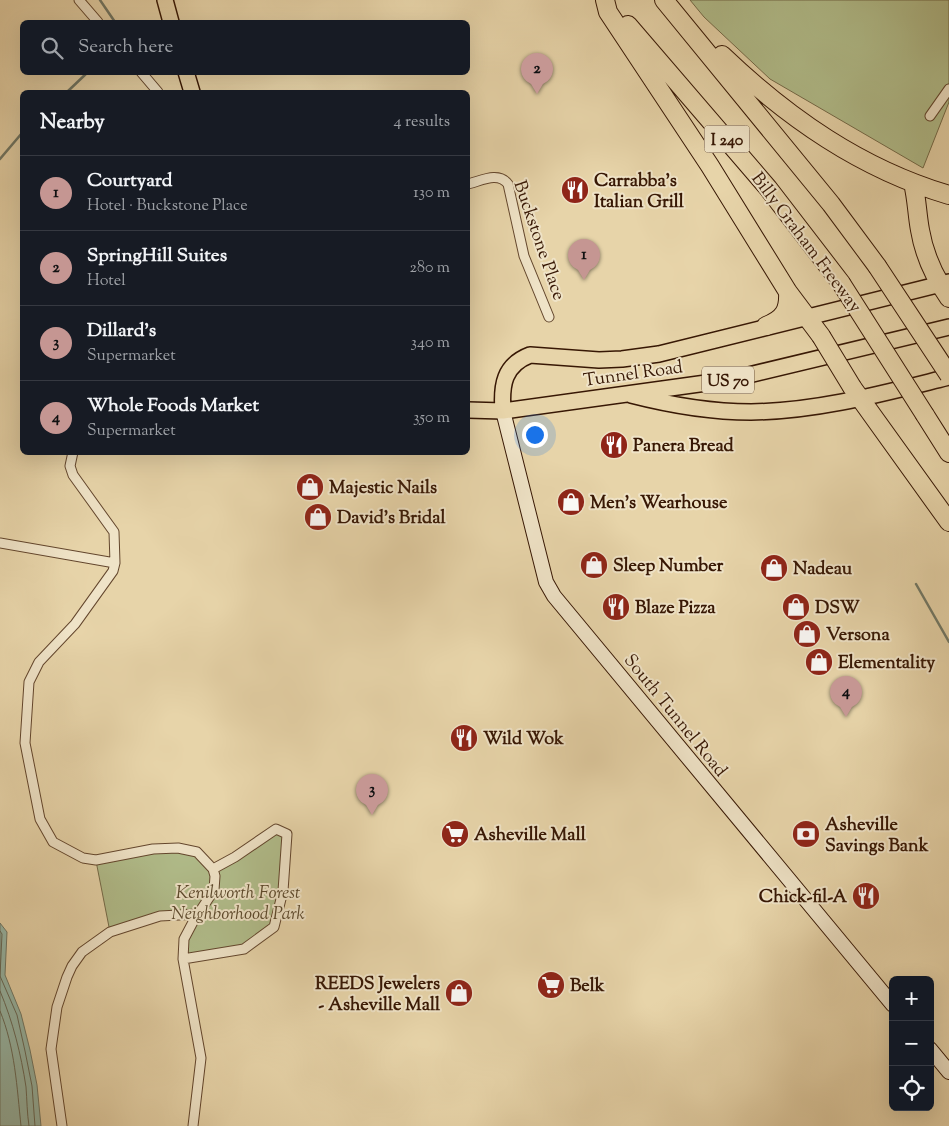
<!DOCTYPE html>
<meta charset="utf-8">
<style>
:root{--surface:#171b24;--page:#242831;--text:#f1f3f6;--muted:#9ea1a6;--line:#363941;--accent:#c59692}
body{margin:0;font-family:"Sorts Mill Goudy",serif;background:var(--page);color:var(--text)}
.controls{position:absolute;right:15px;bottom:15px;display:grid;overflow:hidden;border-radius:8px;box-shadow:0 5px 20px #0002}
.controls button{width:45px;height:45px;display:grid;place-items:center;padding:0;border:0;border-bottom:1px solid var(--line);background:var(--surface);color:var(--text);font:25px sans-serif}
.you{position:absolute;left:534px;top:434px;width:18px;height:18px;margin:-12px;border:4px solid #fff;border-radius:50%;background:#1a73e8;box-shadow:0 0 0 8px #1a73e833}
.badge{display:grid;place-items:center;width:32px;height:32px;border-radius:50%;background:var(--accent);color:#111;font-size:16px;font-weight:700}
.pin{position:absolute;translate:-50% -41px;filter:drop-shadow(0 1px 2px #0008)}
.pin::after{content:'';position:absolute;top:26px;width:18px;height:15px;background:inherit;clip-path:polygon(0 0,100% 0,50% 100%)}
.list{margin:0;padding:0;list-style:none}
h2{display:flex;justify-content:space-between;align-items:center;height:65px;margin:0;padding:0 20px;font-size:21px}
h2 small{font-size:16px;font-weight:400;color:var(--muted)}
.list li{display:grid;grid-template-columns:32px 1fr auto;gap:15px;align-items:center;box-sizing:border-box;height:75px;padding:0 20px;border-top:1px solid var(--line)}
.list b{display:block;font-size:19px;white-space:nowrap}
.list p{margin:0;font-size:16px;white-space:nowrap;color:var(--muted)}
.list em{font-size:16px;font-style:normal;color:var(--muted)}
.icon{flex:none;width:28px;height:28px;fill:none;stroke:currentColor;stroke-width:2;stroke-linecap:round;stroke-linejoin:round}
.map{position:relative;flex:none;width:949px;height:1126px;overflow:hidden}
.search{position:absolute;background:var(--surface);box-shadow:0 5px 20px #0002;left:20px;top:20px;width:450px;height:55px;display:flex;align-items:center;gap:12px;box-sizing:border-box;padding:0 18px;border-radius:8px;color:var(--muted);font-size:19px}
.panel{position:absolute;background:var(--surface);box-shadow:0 5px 20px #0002;left:20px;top:90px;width:450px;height:365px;border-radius:8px}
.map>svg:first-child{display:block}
.green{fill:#b1bd8b;stroke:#746a48}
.water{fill:#97b8a8;stroke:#717866}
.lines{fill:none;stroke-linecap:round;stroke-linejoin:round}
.shore{stroke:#676856;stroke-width:1}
.stream{stroke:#717866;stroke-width:2.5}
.street-casing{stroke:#63462d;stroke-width:11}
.secondary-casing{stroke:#371704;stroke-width:16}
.primary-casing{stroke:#371704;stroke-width:18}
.highway-casing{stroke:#371704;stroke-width:20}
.street{stroke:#efe3c7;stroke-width:9}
.secondary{stroke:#efe3c7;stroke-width:14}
.primary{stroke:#e7d4a9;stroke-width:15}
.highway{stroke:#e7d4a9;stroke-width:18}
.highway-bridge-casing{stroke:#371704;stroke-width:20;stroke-linecap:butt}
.highway-bridge{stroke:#e7d4a9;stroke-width:18}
.labels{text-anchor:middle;stroke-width:4;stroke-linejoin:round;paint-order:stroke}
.shield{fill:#efe3c7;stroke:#6e543e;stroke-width:1}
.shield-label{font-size:16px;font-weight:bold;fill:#371704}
.poi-label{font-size:18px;font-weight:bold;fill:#371704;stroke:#efe3c7;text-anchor:start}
.street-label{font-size:18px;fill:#371704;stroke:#efe3c7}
.park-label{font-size:18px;font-style:italic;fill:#5c492c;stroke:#efe3c7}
</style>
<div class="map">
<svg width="949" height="1126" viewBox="0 0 949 1126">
<rect width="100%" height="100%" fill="#e7d4a9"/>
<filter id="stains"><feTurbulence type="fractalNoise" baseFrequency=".004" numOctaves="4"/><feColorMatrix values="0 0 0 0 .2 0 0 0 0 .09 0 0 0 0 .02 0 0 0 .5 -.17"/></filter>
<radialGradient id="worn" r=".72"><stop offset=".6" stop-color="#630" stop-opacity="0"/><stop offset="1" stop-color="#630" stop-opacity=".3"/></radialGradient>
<path class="green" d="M690,0H949V102L923,168L770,79L704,17Z
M276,829L287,834L274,927L244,949L183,959L193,922L191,913L110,932L96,861L153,849L197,852L213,869Z"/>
<path class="water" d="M0,923L7,932L5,975L21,1014L30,1050L37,1085L41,1126H0Z"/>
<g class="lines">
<path class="shore" d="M0,931L2,934L0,976L17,1015L25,1051L32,1086L35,1126
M0,991C13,1022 21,1054 26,1087C27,1100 27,1113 29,1126
M0,1011C15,1047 17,1088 21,1126"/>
<path class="stream" d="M100,0L115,22
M67,92L88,72
M0,159L22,133
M916,584L949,642"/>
<defs>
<path id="street" d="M79,0L98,22
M141,72L158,92
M930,116L949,89
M468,184C481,181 498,171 508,184L524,256L549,317
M73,452L70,466L73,475L114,532L115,563L113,571L75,624L39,662L29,682L25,743L40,819L53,842L83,858L96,860L153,849L178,848L197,852L213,869L215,876L214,890L193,922L184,939L183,959L201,1058L193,1126
M0,543L115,563
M183,959L244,949L274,927L283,891L287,834L276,829L235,857L213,869
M62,1126L51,1049L57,1007L67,977L72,966L82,952L110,932L160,916L198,914"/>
<path id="secondary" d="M503,411L543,570L546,582L554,596L893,1005
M930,1049L949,1072"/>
<path id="primary" d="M165,0L171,22
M186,72L192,92
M631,395C670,405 711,412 751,412C819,411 884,393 949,377
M468,410L503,411L728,380L949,327
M503,411C501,385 504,365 530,355L599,360L622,359L659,354L949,282"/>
<path id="highway" d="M605,0L608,12L710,166L788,292L821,336
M664,0L831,204L877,266
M628,25L768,188L841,283
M722,55C788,118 861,169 949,195
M913,183C917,199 917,214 920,230C924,254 935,278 949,298
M766,326C784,319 789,310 788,292
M852,387L949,522
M925,415L949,453"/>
</defs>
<use href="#street" class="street-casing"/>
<use href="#secondary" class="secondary-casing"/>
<use href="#primary" class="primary-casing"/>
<use href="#highway" class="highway-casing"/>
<use href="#street" class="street"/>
<use href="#secondary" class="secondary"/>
<use href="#primary" class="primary"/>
<use href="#highway" class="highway"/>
<defs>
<path id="highway-bridge" d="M877,266L949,375
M841,283L925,415
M821,336L852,387"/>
</defs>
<use href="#highway-bridge" class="highway-bridge-casing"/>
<use href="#highway-bridge" class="highway-bridge"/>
</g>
<defs>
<symbol id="restaurant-disc" viewBox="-11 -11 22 22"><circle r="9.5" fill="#8f2418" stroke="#efe3c7"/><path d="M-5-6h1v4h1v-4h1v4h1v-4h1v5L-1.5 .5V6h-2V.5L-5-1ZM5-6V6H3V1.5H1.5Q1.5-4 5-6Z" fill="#fff"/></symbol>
<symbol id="shop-disc" viewBox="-11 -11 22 22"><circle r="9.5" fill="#8f2418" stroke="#efe3c7"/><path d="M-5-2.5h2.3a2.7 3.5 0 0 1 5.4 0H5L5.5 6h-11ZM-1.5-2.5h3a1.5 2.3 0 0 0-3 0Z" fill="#fff"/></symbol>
<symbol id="supermarket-disc" viewBox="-11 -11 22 22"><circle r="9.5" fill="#8f2418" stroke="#efe3c7"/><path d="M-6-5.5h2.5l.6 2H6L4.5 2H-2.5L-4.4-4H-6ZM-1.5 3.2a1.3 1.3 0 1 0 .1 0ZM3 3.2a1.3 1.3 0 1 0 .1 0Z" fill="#fff"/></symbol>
<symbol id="bank-disc" viewBox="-11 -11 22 22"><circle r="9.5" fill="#8f2418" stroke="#efe3c7"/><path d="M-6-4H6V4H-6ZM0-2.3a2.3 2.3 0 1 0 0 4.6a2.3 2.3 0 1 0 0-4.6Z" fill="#fff"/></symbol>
</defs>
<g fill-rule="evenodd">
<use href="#restaurant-disc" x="559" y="174" width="32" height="32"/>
<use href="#restaurant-disc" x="598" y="429" width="32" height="32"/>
<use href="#shop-disc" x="294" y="471" width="32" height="32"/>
<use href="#shop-disc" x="555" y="486" width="32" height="32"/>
<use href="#shop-disc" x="302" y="501" width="32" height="32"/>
<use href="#shop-disc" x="578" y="549" width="32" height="32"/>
<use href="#shop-disc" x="758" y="552" width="32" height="32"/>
<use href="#restaurant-disc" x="600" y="591" width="32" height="32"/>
<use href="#shop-disc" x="780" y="591" width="32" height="32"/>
<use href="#shop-disc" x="791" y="618" width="32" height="32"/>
<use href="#shop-disc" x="803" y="646" width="32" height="32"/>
<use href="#restaurant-disc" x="448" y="722" width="32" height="32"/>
<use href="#supermarket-disc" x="439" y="818" width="32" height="32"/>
<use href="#bank-disc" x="790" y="818" width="32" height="32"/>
<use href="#restaurant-disc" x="850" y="880" width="32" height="32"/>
<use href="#supermarket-disc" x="535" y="969" width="32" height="32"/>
<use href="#shop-disc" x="443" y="977" width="32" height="32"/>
</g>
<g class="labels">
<g class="shield">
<rect x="704.5" y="125.5" width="45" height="27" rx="4"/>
<rect x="702" y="366.5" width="52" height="27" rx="4"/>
</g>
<g class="shield-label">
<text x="727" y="145">I 240</text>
<text x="728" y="386">US 70</text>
</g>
<g class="poi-label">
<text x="594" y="186">Carrabba's<tspan x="594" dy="21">Italian Grill</tspan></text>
<text x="633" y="451">Panera Bread</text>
<text x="329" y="493">Majestic Nails</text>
<text x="590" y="508">Men's Wearhouse</text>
<text x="337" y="523">David's Bridal</text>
<text x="613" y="571">Sleep Number</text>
<text x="793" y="574">Nadeau</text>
<text x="635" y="613">Blaze Pizza</text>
<text x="815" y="613">DSW</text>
<text x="826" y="640">Versona</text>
<text x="838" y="668">Elementality</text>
<text x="483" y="744">Wild Wok</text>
<text x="825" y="830">Asheville<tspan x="825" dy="21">Savings Bank</tspan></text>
<text x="474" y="840">Asheville Mall</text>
<text x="847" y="902" text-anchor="end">Chick-fil-A</text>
<text x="440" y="989" text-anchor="end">REEDS Jewelers<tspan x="440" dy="21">- Asheville Mall</tspan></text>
<text x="570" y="991">Belk</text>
</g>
<g class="street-label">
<text transform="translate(540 240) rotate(71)" y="6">Buckstone Place</text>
<text transform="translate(807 242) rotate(53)" y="6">Billy Graham Freeway</text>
<text transform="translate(633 373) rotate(-8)" y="6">Tunnel Road</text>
<text transform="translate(676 715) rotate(51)" y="6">South Tunnel Road</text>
</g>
<g class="park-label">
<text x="238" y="898">Kenilworth Forest<tspan x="238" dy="21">Neighborhood Park</tspan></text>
</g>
</g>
<rect width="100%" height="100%" filter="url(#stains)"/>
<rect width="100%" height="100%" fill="url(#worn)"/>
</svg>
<div class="controls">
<button>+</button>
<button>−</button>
<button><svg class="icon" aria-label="locate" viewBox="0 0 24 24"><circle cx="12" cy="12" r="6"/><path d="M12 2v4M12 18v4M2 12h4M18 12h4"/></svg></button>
</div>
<div class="you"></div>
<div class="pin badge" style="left:584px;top:280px">1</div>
<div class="pin badge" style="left:537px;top:94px">2</div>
<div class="pin badge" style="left:372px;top:815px">3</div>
<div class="pin badge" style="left:846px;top:717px">4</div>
<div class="search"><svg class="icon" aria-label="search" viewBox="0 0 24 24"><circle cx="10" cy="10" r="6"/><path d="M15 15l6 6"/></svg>Search here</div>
<section class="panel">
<h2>Nearby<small>4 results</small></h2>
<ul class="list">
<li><span class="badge">1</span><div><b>Courtyard</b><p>Hotel · Buckstone Place</p></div><em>130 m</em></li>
<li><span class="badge">2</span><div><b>SpringHill Suites</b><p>Hotel</p></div><em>280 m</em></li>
<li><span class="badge">3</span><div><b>Dillard's</b><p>Supermarket</p></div><em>340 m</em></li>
<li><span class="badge">4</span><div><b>Whole Foods Market</b><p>Supermarket</p></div><em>350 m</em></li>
</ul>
</section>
</div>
